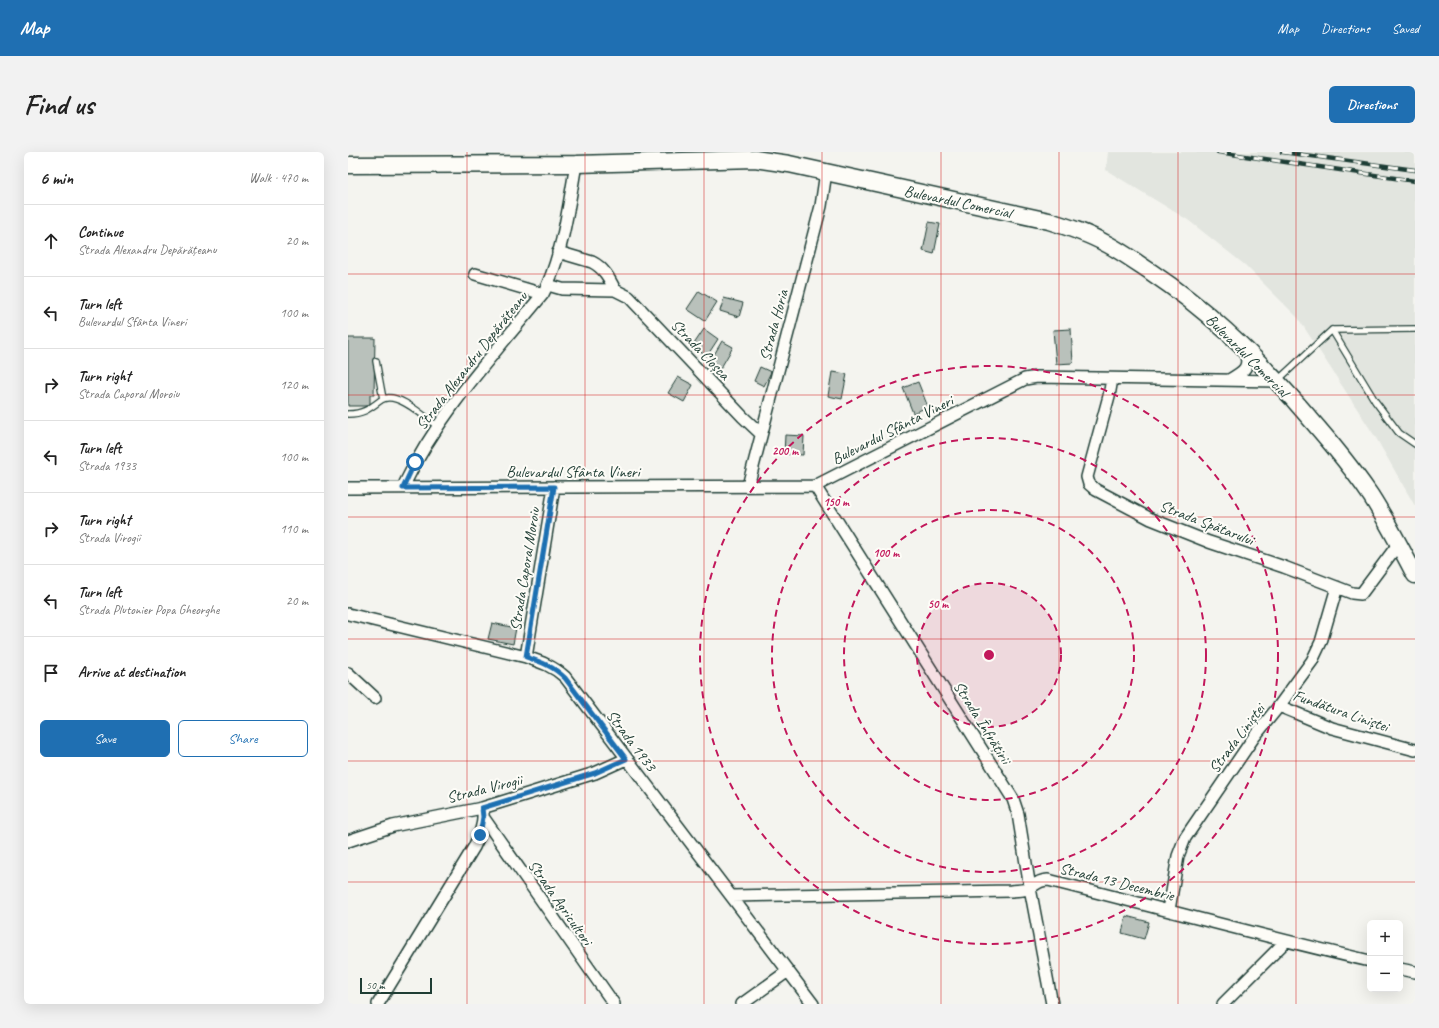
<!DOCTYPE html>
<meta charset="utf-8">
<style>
:root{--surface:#fff;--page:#f2f2f2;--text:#222;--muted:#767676;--line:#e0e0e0;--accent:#1f6fb2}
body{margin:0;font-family:Caveat,sans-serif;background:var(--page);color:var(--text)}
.controls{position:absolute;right:12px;bottom:12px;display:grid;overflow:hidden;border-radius:6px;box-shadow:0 4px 16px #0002}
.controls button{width:36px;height:36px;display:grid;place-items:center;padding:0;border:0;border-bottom:1px solid var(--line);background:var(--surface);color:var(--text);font:20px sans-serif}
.scale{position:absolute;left:12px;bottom:10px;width:72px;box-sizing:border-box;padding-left:4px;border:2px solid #1f3d34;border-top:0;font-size:11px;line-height:14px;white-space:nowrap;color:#1f3d34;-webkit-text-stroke:3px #fdfcf7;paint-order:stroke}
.stop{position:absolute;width:12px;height:12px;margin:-9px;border:3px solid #1f6fb2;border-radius:50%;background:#fff}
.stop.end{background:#1f6fb2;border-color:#fff;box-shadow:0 1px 4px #0008}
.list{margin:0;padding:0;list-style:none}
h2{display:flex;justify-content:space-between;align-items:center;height:52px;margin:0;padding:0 16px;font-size:17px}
h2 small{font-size:13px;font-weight:400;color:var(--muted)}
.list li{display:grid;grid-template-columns:26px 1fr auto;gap:12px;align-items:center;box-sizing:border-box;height:72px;padding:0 16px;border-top:1px solid var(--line)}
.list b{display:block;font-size:15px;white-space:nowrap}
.list p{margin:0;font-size:13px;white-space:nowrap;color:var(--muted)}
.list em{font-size:13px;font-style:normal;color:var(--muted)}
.actions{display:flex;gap:8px;padding:12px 16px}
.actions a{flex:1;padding:9px 0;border:1px solid var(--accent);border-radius:6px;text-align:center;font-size:14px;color:var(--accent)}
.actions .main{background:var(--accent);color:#fff}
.icon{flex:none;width:22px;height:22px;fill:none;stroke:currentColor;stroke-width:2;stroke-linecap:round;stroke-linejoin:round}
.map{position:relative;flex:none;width:1067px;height:852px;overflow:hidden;border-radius:6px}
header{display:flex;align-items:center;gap:24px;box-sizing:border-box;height:56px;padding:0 20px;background:var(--accent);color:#fff}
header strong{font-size:19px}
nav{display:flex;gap:22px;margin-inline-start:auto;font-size:14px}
.intro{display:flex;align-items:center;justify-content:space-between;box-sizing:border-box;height:96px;padding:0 24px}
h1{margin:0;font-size:28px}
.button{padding:10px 18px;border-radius:6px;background:var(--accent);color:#fff;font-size:14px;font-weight:700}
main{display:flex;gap:24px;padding:0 24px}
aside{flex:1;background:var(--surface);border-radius:6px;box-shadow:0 4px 16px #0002}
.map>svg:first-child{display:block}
.built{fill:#e2e5df}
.building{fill:#b9c1bb;stroke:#1f3d34}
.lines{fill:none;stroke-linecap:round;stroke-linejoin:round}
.lane-casing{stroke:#1f3d34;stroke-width:8}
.street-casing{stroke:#1f3d34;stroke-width:14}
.secondary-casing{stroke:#1f3d34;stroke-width:19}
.lane{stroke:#fdfcf7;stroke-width:5.5}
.street{stroke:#fdfcf7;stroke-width:11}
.secondary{stroke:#fdfcf7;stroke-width:16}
.rail-casing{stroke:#1f3d34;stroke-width:4.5}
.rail{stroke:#fdfcf7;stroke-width:3;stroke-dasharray:9;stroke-linecap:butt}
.route{stroke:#1f6fb2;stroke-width:5}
.grid{fill:none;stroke:#d62828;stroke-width:1;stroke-opacity:0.55}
.ring{fill:none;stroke:#c2185b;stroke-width:2;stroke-dasharray:7 5}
.labels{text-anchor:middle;stroke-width:4;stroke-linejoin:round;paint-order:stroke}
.street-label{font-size:16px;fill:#1f3d34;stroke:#fdfcf7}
.centre{fill:#c2185b;stroke:#fdfcf7;stroke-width:2}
.ring-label{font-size:12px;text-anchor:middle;font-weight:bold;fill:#c2185b;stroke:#fdfcf7;stroke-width:4;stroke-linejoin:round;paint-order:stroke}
</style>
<header>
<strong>Map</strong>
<nav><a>Map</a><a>Directions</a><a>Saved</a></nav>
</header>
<div class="intro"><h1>Find us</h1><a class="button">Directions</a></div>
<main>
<aside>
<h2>6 min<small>Walk · 470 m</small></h2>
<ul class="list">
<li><svg class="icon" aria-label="ahead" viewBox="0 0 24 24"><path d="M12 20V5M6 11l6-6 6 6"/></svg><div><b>Continue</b><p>Strada Alexandru Depărățeanu</p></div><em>20 m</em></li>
<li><svg class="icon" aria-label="left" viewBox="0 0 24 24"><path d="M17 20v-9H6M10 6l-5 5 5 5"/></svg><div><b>Turn left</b><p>Bulevardul Sfânta Vineri</p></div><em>100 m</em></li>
<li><svg class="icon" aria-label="right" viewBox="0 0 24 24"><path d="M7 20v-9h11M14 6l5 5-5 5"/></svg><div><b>Turn right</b><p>Strada Caporal Moroiu</p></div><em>120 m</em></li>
<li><svg class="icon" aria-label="left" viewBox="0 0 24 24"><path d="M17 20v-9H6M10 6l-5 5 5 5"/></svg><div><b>Turn left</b><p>Strada 1933</p></div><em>100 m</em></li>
<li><svg class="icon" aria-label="right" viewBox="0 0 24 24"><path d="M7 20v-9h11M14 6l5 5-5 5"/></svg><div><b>Turn right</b><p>Strada Virogii</p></div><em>110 m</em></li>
<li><svg class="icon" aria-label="left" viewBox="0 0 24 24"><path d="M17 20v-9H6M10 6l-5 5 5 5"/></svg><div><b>Turn left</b><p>Strada Plutonier Popa Gheorghe</p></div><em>20 m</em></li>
<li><svg class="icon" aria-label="arrive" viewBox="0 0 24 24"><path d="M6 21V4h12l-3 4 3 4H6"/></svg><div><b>Arrive at destination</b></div></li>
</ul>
<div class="actions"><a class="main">Save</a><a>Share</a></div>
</aside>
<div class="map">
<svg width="1067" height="852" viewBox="0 0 1067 852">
<rect width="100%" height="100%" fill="#f4f4ef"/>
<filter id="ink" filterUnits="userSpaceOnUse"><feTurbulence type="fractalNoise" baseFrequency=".025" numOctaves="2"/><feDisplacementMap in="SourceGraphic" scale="8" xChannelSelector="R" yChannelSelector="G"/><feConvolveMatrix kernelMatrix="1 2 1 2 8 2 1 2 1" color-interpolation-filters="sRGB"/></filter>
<g filter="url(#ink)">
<path class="built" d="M760,0H1067V354L1028,286L950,166L897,113L840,68L758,18Z"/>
<path class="building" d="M581,70L592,72L586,102L575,99Z
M351,139L369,150L357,169L339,157Z
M376,146L395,151L391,165L372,159Z
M356,177L370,187L359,204L344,195Z
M723,177L725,211L708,212L705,178Z
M0,186H27L26,243H22V254H0Z
M374,189L385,195L371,219L360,213Z
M412,215L423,220L416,234L406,229Z
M484,220L499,222L494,247L480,244Z
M330,225L345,233L336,250L320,241Z
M570,230L580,255L565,261L555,236Z
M437,283L456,284L455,303L436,302Z
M144,471L168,476L165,492L140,487Z
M778,764L801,770L796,787L774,781Z"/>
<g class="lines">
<defs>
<path id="lane" d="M984,178L1067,177
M28,209L35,247
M930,228L984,178L1027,249L1051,281L1067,292
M0,262C15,262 21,257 33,248C48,238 77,265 89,274"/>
<path id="street" d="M210,100L244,110C256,116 261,126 267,138
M127,122L195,142
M200,133L214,137L267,138L281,145L395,265L413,282
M764,227L761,244L739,325L741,332L748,338L803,367L861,390L936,415L1004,441L1013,442L1051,391
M881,228C897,219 903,215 896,197
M400,334L473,54L478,20
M467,334L665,647L670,662L682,736L704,852
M55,335C90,262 144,204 195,142C214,106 221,52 228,12
M0,336L467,334L677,227L689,225L929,229
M0,462L178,505C193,510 205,514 217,525L465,852
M178,505L206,335
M0,521L27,546
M931,554L984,576L1067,598
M135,665L266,852
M0,689L45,674L134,656L160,648L247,621L278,607
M384,744L663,739C669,738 676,739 682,736C690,731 690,729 700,728C808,755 914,784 1022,809
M821,758L830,704L837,686L906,585L931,554L964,509L973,490L989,435
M1052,817L1067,820
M30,852L126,695C131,685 136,673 135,661
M394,852L440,819
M875,852L938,789"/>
<path id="secondary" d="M0,13L228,12L407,7L441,12L701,69C720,75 739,81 757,91C773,99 788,110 803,120C858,157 901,198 945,247C972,278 1000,310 1023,344C1039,369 1053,396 1067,423"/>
</defs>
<use href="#lane" class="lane-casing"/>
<use href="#street" class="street-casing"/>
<use href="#secondary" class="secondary-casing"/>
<use href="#lane" class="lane"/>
<use href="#street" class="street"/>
<use href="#secondary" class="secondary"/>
<defs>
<path id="rail" d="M870,0L1067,29
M934,0L1067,18"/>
</defs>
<use href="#rail" class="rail-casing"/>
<use href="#rail" class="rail"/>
</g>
</g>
<g class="lines" filter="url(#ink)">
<path class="route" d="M67,310L55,336L206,335L178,505C193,510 205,514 217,526L278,607L247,621L134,656L135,665L132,683"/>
</g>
<path class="grid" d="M119,0V852M237,0V852M356,0V852M474,0V852M593,0V852M711,0V852M830,0V852M948,0V852M0,122H1067M0,243H1067M0,365H1067M0,487H1067M0,609H1067M0,730H1067"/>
<circle cx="641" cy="503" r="72" fill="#c2185b" fill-opacity=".12"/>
<g class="ring">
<circle cx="641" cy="503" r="72"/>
<circle cx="641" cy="503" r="145"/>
<circle cx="641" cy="503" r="217"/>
<circle cx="641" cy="503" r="289"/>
</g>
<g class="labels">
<g class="street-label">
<text transform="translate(610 49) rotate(12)" y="6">Bulevardul Comercial</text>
<text transform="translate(425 173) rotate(-75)" y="6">Strada Horia</text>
<text transform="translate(353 197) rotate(46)" y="6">Strada Cloșca</text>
<text transform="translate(900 203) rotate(45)" y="6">Bulevardul Comercial</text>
<text transform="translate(123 208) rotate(-52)" y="6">Strada Alexandru Depărățeanu</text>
<text transform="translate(544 277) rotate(-27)" y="6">Bulevardul Sfânta Vineri</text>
<text x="225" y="325">Bulevardul Sfânta Vineri</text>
<text transform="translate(859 370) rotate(21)" y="6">Strada Spătarului</text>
<text transform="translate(176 417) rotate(-81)" y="6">Strada Caporal Moroiu</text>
<text transform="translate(993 558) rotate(19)" y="6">Fundătura Liniștei</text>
<text transform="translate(635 570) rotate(58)" y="6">Strada Înfrățirii</text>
<text transform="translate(888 586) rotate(-53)" y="6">Strada Liniștei</text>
<text transform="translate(284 588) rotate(53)" y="6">Strada 1933</text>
<text transform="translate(136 636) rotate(-14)" y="6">Strada Virogii</text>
<text transform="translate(769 729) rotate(14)" y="6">Strada 13 Decembrie</text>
<text transform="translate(213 750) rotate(55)" y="6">Strada Agricultori</text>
</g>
</g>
<circle cx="641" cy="503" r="6" class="centre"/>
<g class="ring-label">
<text x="437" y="303">200 m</text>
<text x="488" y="354">150 m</text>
<text x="538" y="405">100 m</text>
<text x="590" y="456">50 m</text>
</g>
</svg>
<div class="controls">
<button>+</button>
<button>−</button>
</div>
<div class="scale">50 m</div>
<div class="stop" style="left:67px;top:310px"></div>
<div class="stop end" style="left:132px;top:683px"></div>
</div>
</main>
